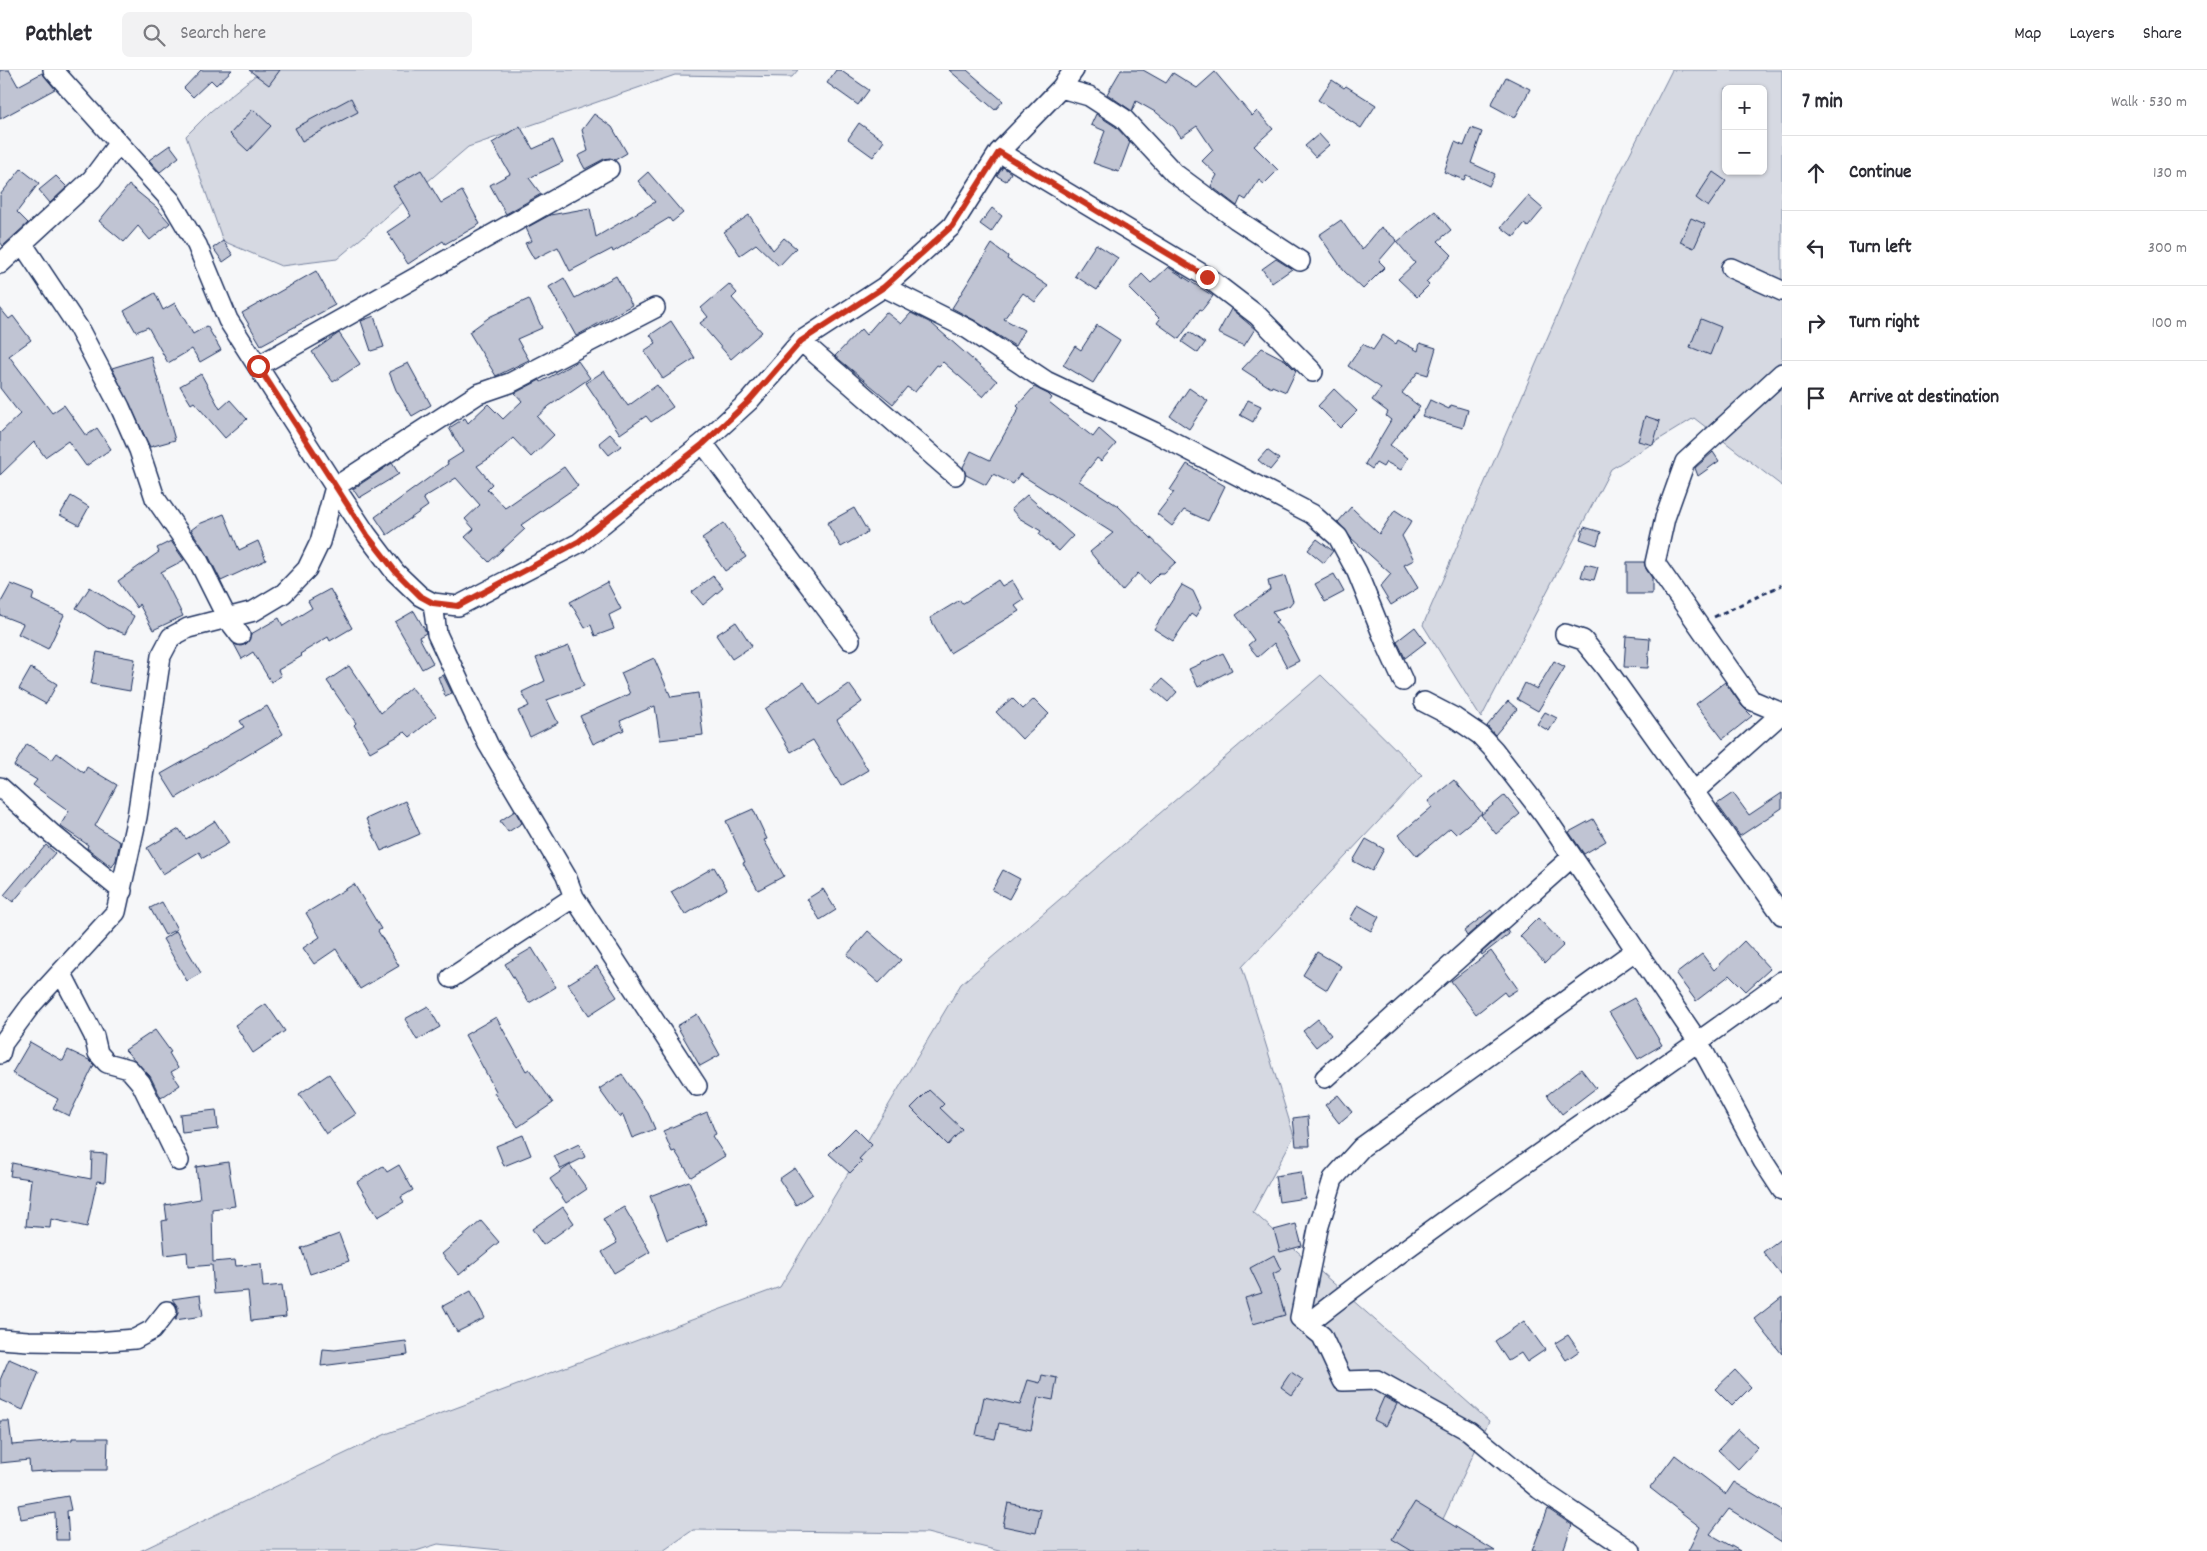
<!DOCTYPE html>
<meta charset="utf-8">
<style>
:root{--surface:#fff;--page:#f2f2f3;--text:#2b2b33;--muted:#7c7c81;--line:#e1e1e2}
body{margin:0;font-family:Dekko,sans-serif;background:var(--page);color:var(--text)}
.controls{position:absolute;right:15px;top:15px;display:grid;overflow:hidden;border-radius:8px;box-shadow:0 1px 4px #0004}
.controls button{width:45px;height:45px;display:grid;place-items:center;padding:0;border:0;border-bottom:1px solid var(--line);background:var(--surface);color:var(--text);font:25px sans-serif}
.stop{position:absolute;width:15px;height:15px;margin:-11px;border:4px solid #c8321e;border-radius:50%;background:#fff}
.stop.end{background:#c8321e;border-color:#fff;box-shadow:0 1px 5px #0008}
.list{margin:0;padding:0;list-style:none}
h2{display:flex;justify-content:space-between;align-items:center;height:65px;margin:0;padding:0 20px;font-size:21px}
h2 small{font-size:16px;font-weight:400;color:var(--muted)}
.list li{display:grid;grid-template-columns:32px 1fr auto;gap:15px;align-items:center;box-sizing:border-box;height:75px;padding:0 20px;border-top:1px solid var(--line)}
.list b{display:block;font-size:19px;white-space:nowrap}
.list em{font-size:16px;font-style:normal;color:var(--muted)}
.icon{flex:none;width:28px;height:28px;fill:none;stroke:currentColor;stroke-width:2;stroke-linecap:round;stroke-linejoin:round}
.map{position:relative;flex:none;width:1782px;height:1481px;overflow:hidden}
header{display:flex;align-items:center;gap:30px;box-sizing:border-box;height:70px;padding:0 25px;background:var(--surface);border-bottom:1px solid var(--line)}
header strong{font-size:24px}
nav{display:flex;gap:28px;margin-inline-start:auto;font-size:18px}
.search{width:350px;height:45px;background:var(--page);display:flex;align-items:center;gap:12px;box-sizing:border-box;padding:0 18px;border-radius:8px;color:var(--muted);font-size:19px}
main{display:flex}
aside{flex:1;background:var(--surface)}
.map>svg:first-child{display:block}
.green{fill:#d6d9e2;stroke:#7884a0;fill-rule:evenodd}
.building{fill:#c0c4d3;stroke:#1b2f5e}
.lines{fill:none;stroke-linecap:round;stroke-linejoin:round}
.minor-casing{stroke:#1b2f5e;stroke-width:22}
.path{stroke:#1b2f5e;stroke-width:3;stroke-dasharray:5 4;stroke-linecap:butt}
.minor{stroke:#fff;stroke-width:19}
.route{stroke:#c8321e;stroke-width:6}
</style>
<header>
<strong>Pathlet</strong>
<div class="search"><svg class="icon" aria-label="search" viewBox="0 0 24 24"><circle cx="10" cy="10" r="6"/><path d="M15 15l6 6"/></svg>Search here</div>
<nav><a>Map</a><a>Layers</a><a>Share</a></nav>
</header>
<main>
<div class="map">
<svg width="1782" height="1481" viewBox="0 0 1782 1481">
<rect width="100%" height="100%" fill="#f6f7f9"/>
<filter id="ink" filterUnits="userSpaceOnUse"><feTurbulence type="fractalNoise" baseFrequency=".02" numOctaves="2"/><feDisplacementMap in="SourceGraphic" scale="10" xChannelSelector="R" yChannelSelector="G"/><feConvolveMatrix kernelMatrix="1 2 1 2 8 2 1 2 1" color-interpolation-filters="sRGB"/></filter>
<g filter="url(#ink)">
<path class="green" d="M262,0H798L792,7L675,5L468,77L337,189L281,196L223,171L186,66L211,41Z
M1672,0H1782V416L1694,348L1611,399L1481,648L1423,555L1610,123ZM1726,19H1763V101H1726Z
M1321,605L1422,705L1242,897L1294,1066L1253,1142L1489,1351L1428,1481H999L927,1463L693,1460L663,1481H511L438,1474L416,1481H140L386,1364L780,1217L961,914Z"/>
<path class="building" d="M0,0H9L18,16L42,3L55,19L0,49Z
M201,0H232L216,15L211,10L193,27L184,18Z
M249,0H280L269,15Z
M836,0H840L869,20L858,35L827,13Z
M949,0H967L1003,31L995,40Z
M1121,0H1143L1166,13L1173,3L1197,18L1215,2L1252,46L1257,41L1273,59L1254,76L1278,100L1264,114L1259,110L1246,130L1241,127L1237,136L1211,116L1217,105L1202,91L1213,80L1197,56L1181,67L1174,57L1157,43L1136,31L1132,41L1107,24Z
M1506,7L1530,19L1515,48L1491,35Z
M1332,10L1344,18L1346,16L1376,35L1361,58L1318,30Z
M351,28L358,42L302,71L295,58Z
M253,39L271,56L248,81L230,64Z
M594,44L612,57L627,83L615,90L610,88L604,89L585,99L578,86L588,81L582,60Z
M1096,44L1116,57L1130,72L1119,102L1093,93L1105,61L1091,55Z
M859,53L884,71L873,87L848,69Z
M520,56L533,79L553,70L563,92L529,108L541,124L506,144L490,115L510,104L492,73Z
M1471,58L1482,62L1471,93L1495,104L1489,116L1466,105L1464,110L1444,102L1455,72L1464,76Z
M1319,64L1329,75L1315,87L1305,76Z
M170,75L179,87L160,102L149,90Z
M1003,97L1011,103L1006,111L997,106Z
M21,99L39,113L17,142L28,153L3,176L0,172V125Z
M421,100L441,133L462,121L480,154L445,174L443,171L408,194L387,162L411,146L393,116Z
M648,102L683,143L672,152L669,148L613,182L612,179L570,201L558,177L534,189L525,173L532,171L526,158L550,145L590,138L596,167L655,132L638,111Z
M1713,102L1726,111L1708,137L1696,128Z
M56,106L67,117L50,133L39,120Z
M129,115L156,137L170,153L150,170L138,156L124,172L99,151Z
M1528,126L1543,139L1528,157L1524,154L1514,167L1501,157Z
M992,138L1002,146L991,162L980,154Z
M1435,141L1451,160L1438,171L1452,185L1426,212L1429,215L1417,227L1398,209L1415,193L1397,172Z
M749,145L773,180L784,168L796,178L779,196L756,174L740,185L724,162Z
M1691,148L1705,154L1694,178L1680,172Z
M1341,150L1362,180L1381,157L1397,170L1379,191L1385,197L1363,219L1344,201L1319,165Z
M223,171L233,185L223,192L213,178Z
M992,174L1008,186L1007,189L1048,216L1035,232L1023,223L1004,249L1024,260L1015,276L974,250L952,238Z
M1096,174L1118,188L1097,220L1075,206Z
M1276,189L1292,199L1272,213L1262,199Z
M1168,197L1213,226L1202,240L1200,239L1179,269L1157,253L1160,249L1129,218L1142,204L1151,213Z
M316,201L335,235L261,275L242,243Z
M616,206L632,235L576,266L549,217L564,208L575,228Z
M729,214L737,223L732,228L762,262L731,289L700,253L708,247L701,238Z
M155,223L163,240L175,233L193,264L207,256L221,280L200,292L192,279L168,293L148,257L136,262L124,241Z
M529,229L542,258L517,269L529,290L496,306L469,262L491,246Z
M0,238L9,249L13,246L31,270L9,286L52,343L64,335L86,366L97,358L111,379L86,396L68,371L45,387L34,372L0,405V363L20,344L0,318Z
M1231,239L1255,259L1244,276L1218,263Z
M886,242L901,254L911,243L931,253L997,311L983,327L943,292L939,296L937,295L915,322L907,317L893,334L835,286L861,259L866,265Z
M374,246L384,277L371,281L361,251Z
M1701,249L1721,257L1710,285L1690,277Z
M671,251L695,288L663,309L644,281L656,273L650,265Z
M1097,255L1120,270L1093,313L1063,295L1075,276L1081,280Z
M1189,262L1205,273L1198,283L1182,272Z
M339,263L360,294L333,312L312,282Z
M1383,265L1396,274L1398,270L1418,281L1420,273L1436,278L1428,305L1418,302L1402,323L1420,337L1390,375L1408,388L1401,400L1386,392L1383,397L1376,393L1372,399L1365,394L1391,350L1386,346L1388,342L1372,330L1381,318L1348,296L1363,274L1373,280Z
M1262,278L1285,290L1296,301L1286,322L1272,316L1271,318L1242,299Z
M151,286L175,370L150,377L112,298Z
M578,291L590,308L549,336L537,347L554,365L531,387L513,368L493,386L477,396L492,414L487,419L505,438L564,397L578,416L521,455L525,459L489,492L465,467L474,459L465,449L480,435L456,408L423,428L428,436L387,465L375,447L448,394L447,392L463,382L449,358L465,348L468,353L488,334L503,349L522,331L515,323L540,310L541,312Z
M408,293L431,335L412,346L396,320L389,302Z
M604,301L628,336L657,315L673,337L651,352L646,346L620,364L586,313Z
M201,304L220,339L230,330L247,349L225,368L194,332L191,334L180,316Z
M1034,317L1048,324L1052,328L1049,332L1093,367L1099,359L1116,374L1101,391L1097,388L1079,411L1118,436L1176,492L1164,503H1159L1148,514L1138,503L1122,521L1090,482L1113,463L1020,404L1013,414L993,404L986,415L966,405L963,397L971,381L990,390L1019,338L1017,336Z
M1189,318L1208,331L1189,359L1170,346Z
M1334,319L1357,341L1340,358L1318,336Z
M1248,330L1261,336L1253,352L1240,345Z
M1430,330L1449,339L1451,335L1468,340L1463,358L1422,346Z
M1645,346L1660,351L1653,375L1638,371Z
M610,364L621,376L609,385L599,373Z
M1267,380L1279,389L1270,400L1258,390Z
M1713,382L1719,391L1698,406L1695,398Z
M392,393L399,404L359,428L353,419Z
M1187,394L1225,416L1208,451L1184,440L1172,456L1157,444L1174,422L1170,420Z
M1027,425L1073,466L1059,481L1039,464L1041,461L1019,448L1011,439Z
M71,426L89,437L79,455L60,445Z
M1351,437L1379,464L1395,440L1412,451L1402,466L1414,490L1404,495L1418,518L1391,535L1380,517L1391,504L1351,468L1338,452Z
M854,438L868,462L841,477L827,453Z
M224,444L239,480L258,471L266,490L221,511L208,485L191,460L199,454Z
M724,453L746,487L725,501L702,468Z
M1584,457L1601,462L1597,475L1580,469Z
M1317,469L1333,481L1324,493L1308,480Z
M171,471L184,490L161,502L183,546L153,560L139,534L137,538L118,511L159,482L157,478Z
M1627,492H1644L1646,499L1652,508V524H1627Z
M1585,494L1598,497L1594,510L1581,507Z
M1334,504L1344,522L1325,532L1315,514Z
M713,506L723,518L703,535L692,522Z
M1285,506L1293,531L1289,536L1272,541L1278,550L1275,552L1284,562L1299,591L1287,597L1274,573L1258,587L1248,575L1254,570L1236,545L1270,520L1268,511Z
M998,510L1002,516L1012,510L1024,530L1015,536L1019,541L950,583L930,548L960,530L962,534Z
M607,512L621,539L609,545L614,559L595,566L591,555L585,558L570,532Z
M11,514L34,523L32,530L64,545L48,579L18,564L23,554L0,545V534Z
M1182,515L1193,521L1201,538L1195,547L1191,544L1173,571L1154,559Z
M90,517L134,546L125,564L110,558L109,559L76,538Z
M330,519L352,558L330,571L328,567L300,584L302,586L278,600L281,606L271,612L253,582L242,589L234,574L241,576L246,574L251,564L279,548L283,556L312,538L308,531Z
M414,541L425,560L426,563L419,567L433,593L422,599L395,552Z
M736,552L752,576L732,589L716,565Z
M1415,557L1426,572L1405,588L1397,571Z
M1626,566L1650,568L1648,598L1624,597Z
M569,576L584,616L547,630L558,653L530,667L518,641L529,636L522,622L545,611L536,588Z
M97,582L135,589L130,621L91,614Z
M1223,583L1232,600L1198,617L1189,599Z
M654,588L671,627L698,623L703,665L660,670L655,636L620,651L624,660L593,674L580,646L630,624L621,603Z
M1554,591L1565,597L1538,641L1517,629L1525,613L1537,619Z
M349,596L381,643L411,617L436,646L410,667L405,662L370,682L354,655L356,653L327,611Z
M31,598L57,614L46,634L19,619Z
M443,605L452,623L445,626L438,607Z
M1162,609L1177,622L1168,632L1153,619Z
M804,612L819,635L849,614L862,632L837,650L868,700L841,716L813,670L791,682L765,639Z
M1725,612L1742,636L1752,646L1723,669L1696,634Z
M1012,628L1023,639L1034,629L1049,644L1022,669L996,642Z
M1508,631L1517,639L1495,665L1487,656Z
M267,636L283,664L176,728L161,704L244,657L240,651Z
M1545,642L1557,648L1549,661L1537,654Z
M27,674L52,690L57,683L84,703L87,697L117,715L95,756L120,772L116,790L112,797L87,778L88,775L60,756L69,741L33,715L37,710L14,696Z
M1454,710L1482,743L1456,764L1450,758L1417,786L1399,765L1432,737L1428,731Z
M1733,723L1749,745L1782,723V738L1740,766L1717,734Z
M1505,725L1520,744L1496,764L1481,745Z
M405,731L420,764L381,781L366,749Z
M753,739L767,769L764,770L784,806L758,820L743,793L745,792L726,751Z
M515,741L522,753L508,762L500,751Z
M1593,749L1606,771L1584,784L1569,762Z
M215,751L229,773L203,788L199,782L163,804L147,778L179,759L186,769Z
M1366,769L1384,779L1372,801L1353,791Z
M46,775L55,783L13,832L4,825Z
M714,797L727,819L685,845L671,822Z
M1003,800L1020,809L1009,829L992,820Z
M354,814L381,859L378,861L399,896L360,919L336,879L314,894L303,878L320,867L306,843Z
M823,819L836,840L820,850L807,829Z
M162,832L177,859L165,865L150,838Z
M1358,835L1379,847L1371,861L1350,849Z
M1491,840L1493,843L1467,866L1464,861Z
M1538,848L1564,875L1545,893L1520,866Z
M1507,860L1509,864L1482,885L1481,883Z
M176,861L201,903L187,911L163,869Z
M868,861L901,890L879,913L847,885Z
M1744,871L1770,899L1746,921L1730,905L1696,931L1676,904L1702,884L1714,900Z
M532,878L556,917L529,933L505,894Z
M1491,881L1518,919L1507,926L1504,922L1476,944L1451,911Z
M1317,882L1341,896L1327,920L1303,905Z
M597,896L617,927L589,945L568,914Z
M1634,928L1662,975L1638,989L1609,942Z
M266,934L285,961L253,983L235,955Z
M428,936L440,957L417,970L405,949Z
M697,944L720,985L700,996L677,956Z
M496,947L526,1001L529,999L553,1033L518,1057L494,1023L496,1021L465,965Z
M1318,949L1331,965L1316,977L1303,961Z
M155,960L171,982L169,983L178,998L171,1002L180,1015L161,1028L150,1006L125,980Z
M30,972L63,991L68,980L89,990L94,995L69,1046L53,1038L58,1029L12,1003Z
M1581,999L1596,1018L1562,1044L1547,1025Z
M329,1004L356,1044L326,1064L299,1024Z
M622,1004L648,1043L655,1059L632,1068L623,1045L619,1047L599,1019Z
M929,1020L944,1034L940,1038L962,1059L948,1075L911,1038Z
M1338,1025L1352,1042L1339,1053L1325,1035Z
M216,1040L218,1059L182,1063L180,1044Z
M707,1042L716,1064L712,1066L725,1086L691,1107L675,1081L672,1082L663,1061Z
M1308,1046L1310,1076H1296L1293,1048Z
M855,1058L872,1075L859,1089L862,1091L850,1103L829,1084Z
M523,1065L531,1085L504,1096L496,1076Z
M579,1074L585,1087L561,1099L554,1086Z
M92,1083L107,1084L105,1112L97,1111L87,1157L51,1149L50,1158L26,1156L31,1109L10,1106L12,1093L91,1109Z
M228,1092L235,1136L212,1139L213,1192L235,1190L236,1196L261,1194L263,1217L282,1215L286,1247L251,1251L248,1221L214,1224L212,1195L188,1197L187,1182L165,1185L162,1151L167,1150L165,1135L200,1129L196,1097Z
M399,1095L413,1120L401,1127L404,1132L378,1147L357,1112L383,1096L387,1102Z
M570,1095L587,1119L566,1133L550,1109Z
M795,1098L812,1124L796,1135L779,1109Z
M1301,1102L1305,1128L1279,1132L1275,1106Z
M689,1111L707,1154L667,1170L650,1126Z
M563,1137L574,1153L543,1175L532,1159Z
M624,1137L650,1182L614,1203L602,1182L617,1173L603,1149Z
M481,1151L499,1172L459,1205L442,1184Z
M1296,1154L1302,1176L1280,1182L1274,1160Z
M339,1164L349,1191L310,1204L301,1178Z
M1782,1168V1206L1763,1182Z
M1274,1185L1281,1200L1273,1204L1285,1245L1253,1254L1245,1228L1262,1223L1250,1198Z
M471,1221L485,1248L457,1262L443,1236Z
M200,1225L203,1246L175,1250L178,1243V1237L172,1229Z
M1782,1227V1284L1754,1249Z
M1524,1251L1545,1280L1527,1292L1521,1283L1508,1291L1495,1271Z
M1568,1265L1579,1281L1566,1290L1555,1273Z
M406,1271L408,1285L321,1296L323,1279L335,1280Z
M9,1289L39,1302L23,1340L0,1330V1310Z
M1735,1300L1751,1317L1732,1336L1715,1319Z
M1291,1302L1303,1310L1292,1325L1281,1317Z
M1042,1305L1057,1308L1053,1330L1038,1327L1031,1360L999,1353L995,1369L976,1365L984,1327L1020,1335L1028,1310L1040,1313Z
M1384,1327L1397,1334L1386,1356L1374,1350Z
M0,1351H9L12,1375L72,1370V1368H108L107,1400H59L30,1402L29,1390L0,1393Z
M1738,1359L1758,1378L1738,1399L1718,1380Z
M1675,1385L1726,1424L1734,1412L1782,1441V1472L1729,1439L1710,1464L1740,1481H1688L1700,1457L1650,1418Z
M68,1426L71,1440L67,1441L69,1470H56L55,1443L21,1449L18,1435Z
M1415,1432L1495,1481H1412L1392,1469Z
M1008,1433L1041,1440L1036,1463L1003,1456Z
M1548,1439L1572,1455L1563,1481H1532Z"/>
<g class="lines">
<defs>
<path id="minor" d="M53,0L171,131L197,175L228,250L335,417L367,465L395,502L420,526L433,533L437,564L488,674L566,806L574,827L451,908
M1061,18L1089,26L1123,48L1174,103L1236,149L1300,191
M999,82L1207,207L1258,246L1313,302
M22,173L78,257L120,337L139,380L155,428L198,490L227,548L240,565
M0,194L92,109L118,74
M1731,198L1782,221
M884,217L968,259L1046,311L1154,362L1312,444L1338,467L1357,502L1387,576L1403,611
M801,271L955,405
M258,296L609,99
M1782,303L1685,392L1665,448L1655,493L1751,630L1782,643
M703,373L850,570
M433,533L458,536L579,473L703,373L749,331L801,271L884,217L952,156L999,82L1061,18L1074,0
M1565,564L1583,570L1605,597L1782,845
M1424,632L1455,648L1480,665L1494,680L1544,745L1699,973L1763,1091L1782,1120
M0,717L52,764L122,821
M1695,721L1782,643
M574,827L697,1016
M61,902L94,966L98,983L107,993L129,999L141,1013L179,1091
M0,984L3,973L31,935L116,842L137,747L161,586L171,567L188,558L254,541L284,523L307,499L320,472L335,417L478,324L510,313L655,238
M1325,1008L1572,787
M1307,1254C1461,1133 1625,1027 1782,911
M0,1269L28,1271L95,1272L135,1269L152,1260L167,1241
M1631,1481L1539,1419L1469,1361L1377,1310L1343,1311L1322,1266L1300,1248L1318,1159L1333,1109L1362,1077L1636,880"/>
</defs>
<use href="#minor" class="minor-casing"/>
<path class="path" d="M1714,547L1782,515"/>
<use href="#minor" class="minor"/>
</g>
</g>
<g class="lines" filter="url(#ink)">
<path class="route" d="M258,296L367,465L396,502L420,526L433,533L458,536L578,472L703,374L749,331L801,271L884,217L952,156L999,82L1207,207"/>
</g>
</svg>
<div class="controls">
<button>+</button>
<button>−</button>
</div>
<div class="stop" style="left:258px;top:296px"></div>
<div class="stop end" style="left:1207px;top:207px"></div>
</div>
<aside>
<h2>7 min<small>Walk · 530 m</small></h2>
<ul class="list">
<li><svg class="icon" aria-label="ahead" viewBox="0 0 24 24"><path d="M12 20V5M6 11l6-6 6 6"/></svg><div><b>Continue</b></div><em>130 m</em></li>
<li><svg class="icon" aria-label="left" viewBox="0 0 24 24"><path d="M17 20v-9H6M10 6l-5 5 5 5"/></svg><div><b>Turn left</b></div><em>300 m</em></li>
<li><svg class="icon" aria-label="right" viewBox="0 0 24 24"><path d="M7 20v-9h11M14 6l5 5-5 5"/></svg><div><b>Turn right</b></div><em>100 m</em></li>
<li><svg class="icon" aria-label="arrive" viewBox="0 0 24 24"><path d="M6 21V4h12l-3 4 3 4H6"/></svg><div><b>Arrive at destination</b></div></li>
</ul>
</aside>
</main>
